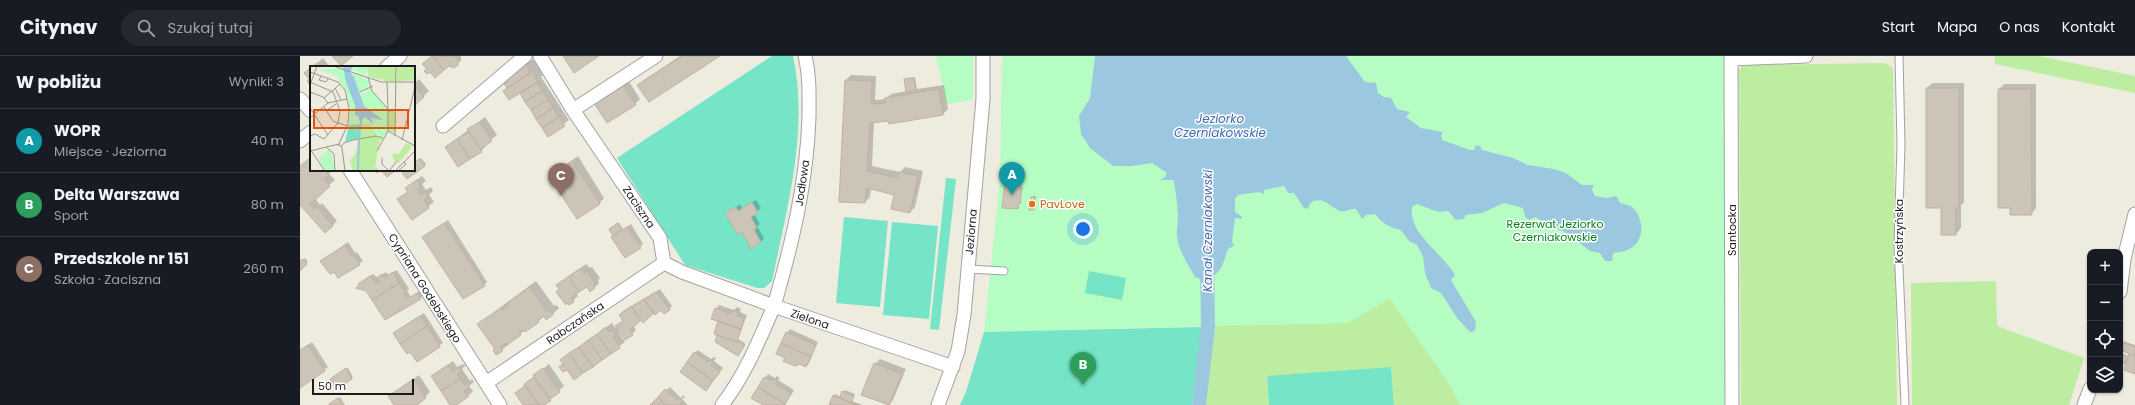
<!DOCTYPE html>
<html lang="pl">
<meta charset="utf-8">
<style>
:root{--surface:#171b24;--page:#242831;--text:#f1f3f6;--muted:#9ea1a6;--line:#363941;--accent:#de9087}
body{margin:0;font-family:Poppins,sans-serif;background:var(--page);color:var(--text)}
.controls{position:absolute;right:12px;bottom:12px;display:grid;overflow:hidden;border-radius:8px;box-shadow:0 1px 3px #0004}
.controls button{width:36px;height:36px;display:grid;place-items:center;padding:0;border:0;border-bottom:1px solid var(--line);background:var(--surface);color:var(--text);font:20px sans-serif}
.scale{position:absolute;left:12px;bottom:10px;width:102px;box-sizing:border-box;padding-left:4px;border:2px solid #1b1b1b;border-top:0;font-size:11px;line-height:14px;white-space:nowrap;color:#1b1b1b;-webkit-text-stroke:3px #fff;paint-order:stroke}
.you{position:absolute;left:783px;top:173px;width:14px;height:14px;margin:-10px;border:3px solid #fff;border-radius:50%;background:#1a73e8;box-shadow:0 0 0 6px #1a73e833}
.badge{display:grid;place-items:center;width:26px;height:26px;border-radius:50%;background:var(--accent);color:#fff;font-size:13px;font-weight:700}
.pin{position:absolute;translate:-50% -33px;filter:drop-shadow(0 1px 2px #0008)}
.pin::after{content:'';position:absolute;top:21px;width:14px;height:12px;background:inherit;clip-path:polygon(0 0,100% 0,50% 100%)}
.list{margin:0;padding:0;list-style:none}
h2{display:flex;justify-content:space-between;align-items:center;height:52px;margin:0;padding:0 16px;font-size:17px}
h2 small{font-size:13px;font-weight:400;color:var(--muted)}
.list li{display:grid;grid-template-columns:26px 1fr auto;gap:12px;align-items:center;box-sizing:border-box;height:64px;padding:0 16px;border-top:1px solid var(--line)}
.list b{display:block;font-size:15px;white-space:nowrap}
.list p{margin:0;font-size:13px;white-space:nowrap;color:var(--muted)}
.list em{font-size:13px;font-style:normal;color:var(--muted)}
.icon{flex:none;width:22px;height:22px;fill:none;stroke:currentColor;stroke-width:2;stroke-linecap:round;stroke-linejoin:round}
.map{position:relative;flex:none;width:1835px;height:349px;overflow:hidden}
header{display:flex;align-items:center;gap:24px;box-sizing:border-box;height:56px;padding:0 20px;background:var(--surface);border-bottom:1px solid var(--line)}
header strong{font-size:19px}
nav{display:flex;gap:22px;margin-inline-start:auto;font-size:14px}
.search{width:280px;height:36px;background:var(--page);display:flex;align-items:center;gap:10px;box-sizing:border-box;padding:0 14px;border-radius:22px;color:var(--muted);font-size:15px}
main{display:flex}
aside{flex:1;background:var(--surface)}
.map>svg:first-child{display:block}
.grass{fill:#bceda0}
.park{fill:#b6fdc4}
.pitch{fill:#75e4c7}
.water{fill:#9bc8e0}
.shadow{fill:#0003}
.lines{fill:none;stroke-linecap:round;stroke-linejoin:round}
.canal{stroke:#9bc8e0;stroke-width:14}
.building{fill:#cdc4b8;stroke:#c0b2a1}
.service-casing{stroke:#a2a2a2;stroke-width:9}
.minor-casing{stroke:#a2a2a2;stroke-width:15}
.service{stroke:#fff;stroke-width:7}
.minor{stroke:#fff;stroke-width:13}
.food-dot{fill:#e8710a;stroke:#fff;stroke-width:1.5}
.labels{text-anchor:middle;stroke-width:3;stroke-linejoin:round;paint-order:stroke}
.street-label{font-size:11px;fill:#1b1b1b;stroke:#fff}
.food-label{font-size:11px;fill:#c56008;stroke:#fff;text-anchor:start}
.park-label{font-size:11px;fill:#037f1c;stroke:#fff}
.water-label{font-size:12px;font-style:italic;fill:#416cb1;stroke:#fff}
.inset-river{fill:none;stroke:#9bc8e0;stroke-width:2}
.inset-road{fill:none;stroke:#9a9891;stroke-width:1}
.view{fill:#de560d;fill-opacity:0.15;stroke:#de560d;stroke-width:2}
.inset-edge{fill:none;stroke:#1b1b1b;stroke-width:2}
</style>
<header>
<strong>Citynav</strong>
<div class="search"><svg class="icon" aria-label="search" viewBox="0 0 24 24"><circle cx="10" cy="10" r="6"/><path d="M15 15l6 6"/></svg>Szukaj tutaj</div>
<nav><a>Start</a><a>Mapa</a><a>O nas</a><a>Kontakt</a></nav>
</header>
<main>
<aside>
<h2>W pobliżu<small>Wyniki: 3</small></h2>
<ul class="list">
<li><span class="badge" style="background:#0f9aa8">A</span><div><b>WOPR</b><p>Miejsce · Jeziorna</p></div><em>40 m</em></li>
<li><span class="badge" style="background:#2e9e5b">B</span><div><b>Delta Warszawa</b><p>Sport</p></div><em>80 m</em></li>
<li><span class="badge" style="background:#8d6e63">C</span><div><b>Przedszkole nr 151</b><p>Szkoła · Zaciszna</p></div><em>260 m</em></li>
</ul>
</aside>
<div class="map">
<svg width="1835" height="349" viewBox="0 0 1835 349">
<rect width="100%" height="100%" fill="#eeebdf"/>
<path class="grass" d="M1695,0H1739L1835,20V37L1695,8Z
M1585,7L1593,12L1597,349H1441L1439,14L1443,9Z
M1083,223L1165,349H1094L1091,311L967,321L969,349H906L914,270Z
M1696,225L1697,270L1784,302L1769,349H1612L1611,227Z"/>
<path class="park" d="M636,0H673V44L647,48Z
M702,0H1430L1434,349H1160L1150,329L1090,243L1047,267L684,276L700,124Z"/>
<path class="pitch" d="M472,0H493C509,74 487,152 472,225L464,232H457L385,209L317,102Z
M646,122L656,123L639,274L630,273Z
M544,161L588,165L580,251L536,247Z
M592,166L638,170L629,263L583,259Z
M789,215L826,222L822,244L785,237Z
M902,271L892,349H660L666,336L684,276Z
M1091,311L1094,349H969L967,320Z"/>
<path class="water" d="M795,0H1046L1065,26L1076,27L1078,37L1084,41L1091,42L1097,53L1110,56L1106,61L1121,72L1143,76L1141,79L1142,84L1170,94H1174L1176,89L1180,90L1182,94L1213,102L1228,109L1254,113L1266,117L1282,129H1294L1292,134L1295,140L1307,142L1316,140C1319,142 1318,146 1321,147C1325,149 1329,148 1332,151C1343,161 1345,180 1334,190C1328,195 1320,196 1313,197L1312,205H1305L1300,197L1290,195L1265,176L1252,171L1235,161L1229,164L1225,161L1223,152L1204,147L1182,157L1166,159L1164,163L1156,164L1148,155L1138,156L1117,148L1112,151C1108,178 1143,197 1155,219L1151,224L1176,266L1175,275L1170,276L1157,262L1141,237L1131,232L1125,217L1123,200L1117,189L1109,185L1101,174C1090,172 1082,167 1075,158L1066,159L1062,163L1056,153C1051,152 1046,157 1040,155C1029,151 1024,139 1010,147L1008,153L1004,152L994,137H988L984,130L964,134V138L959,136L938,139L935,143V156L942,161V163L935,162L932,185L934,190L928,193C922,210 923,214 907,225L895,221C888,208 875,190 877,175C879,159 877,143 874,127L873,124H860L865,121L867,117L852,107L833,110H813L790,92L781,78L779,60L790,42Z"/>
<path class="shadow" d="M132,0H161V5L157,8L128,12Z
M380,0H419L339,29L344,24Z
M23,2L30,11H13Z
M233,3L238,11L240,10L242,13L240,15L243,19L241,21L269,64L248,80L220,36L204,35L208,31L210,18Z
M551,19L576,20L575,44L586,43L591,38L607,35L605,24L607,22L615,21L617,33L644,29L648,53L643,58L574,65L572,110L600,116L605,111L623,115L615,151L610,156L595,139L571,132L570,141L565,146L546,24Z
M119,23L129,35L114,49V24L116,26Z
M328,24L340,43L335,48L295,47Z
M1632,27H1664V146L1661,149V172L1656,178L1642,151H1627V32Z
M1704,28H1736V152L1731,158L1699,33Z
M185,61L197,79L185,88L186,90L181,95L146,91Z
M278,100L304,142L299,148L250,120Z
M11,101V114H33L29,118L35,124L14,141L20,149L22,147L37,165L32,170L0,147V111Z
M121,102L126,108L107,122V114H114V108Z
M122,120L126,125L122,128L126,134L131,131L133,135L129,139L134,146L112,163L99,143L109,135L107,132L112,127Z
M708,123L722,125L721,131H723L718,152L706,125Z
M733,140H736L733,153L732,141Z
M456,144L461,152L454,158L460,168L457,170L464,182L461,186L442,175L426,158L440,148L442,152Z
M148,164L187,226L184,229L124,181Z
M319,167L323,173L331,168L343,188L340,191L314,179L311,172Z
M48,186L55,197L57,196L63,205L38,221L34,215L22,205Z
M5,202L8,206L0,213V206Z
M286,208L290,212L292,211L300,222L298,224L299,227L294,232L287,229L276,237L278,240L273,245L257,229Z
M97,214L109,233L107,235L111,241L121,234L124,239L86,262L66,234L59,228L73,218L78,222L86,216L88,219Z
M236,225L254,250L256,249L259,252L252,259L245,260L225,274L202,294L196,293L178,268Z
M360,233L372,250L369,254L362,253L354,255L342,263L333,270L336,274L332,278L319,275L318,276L325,286L274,323L261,304L312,267L315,272L324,264L320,259L323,255Z
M419,249L434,254L437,251L441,253L440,256L447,259L438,283L445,287L439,297L418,280L419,265L416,253Z
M124,257L143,287L117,305L98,274Z
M490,273L518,286L509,307L506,310L486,301L487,277Z
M1820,284L1835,289V317L1827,308L1820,305L1823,298L1829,300L1830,297L1820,293Z
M12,286L28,311L0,330V294Z
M398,294L411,303L414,301L416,302L414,305L423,312L406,334L395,297Z
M580,303L606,313L593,344L589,349L562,339L575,308Z
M153,305L157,311L163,308L166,309L162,313L170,325L172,323L174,326L169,330L173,335L168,340L151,349L132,320Z
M249,308L264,330L243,349H224L216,337Z
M48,312L53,321L37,331L33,321Z
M468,318L475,322L477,320L480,322L478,324L494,334L485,349H465V322Z
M119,319L130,336L116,349H95L89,340Z
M370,331L381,342L383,339L385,341L382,343L388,349H352Z
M545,334L555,338L552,345L563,349H530L534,340L535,338L541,341Z
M40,341L45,349H30L31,347Z"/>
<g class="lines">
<path class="canal" d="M899,349L908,271L907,206"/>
</g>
<path class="building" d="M32,0H53L41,10Z
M132,0H155L158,5V9L154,12L149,10L144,14Z
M132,0L144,14L135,22L130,16L127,18L124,15L127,13L122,8Z
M263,0H299L274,17Z
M382,0H420L349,46L337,29Z
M17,7L21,11H12Z
M226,9L231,17L207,32L202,25Z
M11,12V30L7,25L9,23L4,17Z
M233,15L237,26L209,44L203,35Z
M614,22L616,34L606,36L604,23Z
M545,24L572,25L571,48L586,47L585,42L639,33L643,59L589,68L588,65L570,67L567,115L598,122L599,116L618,120L610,157L591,153L594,139L571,133H566L565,147L539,146Z
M237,27L242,35L225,46L220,37Z
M114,29L124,41L114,50Z
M323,29L336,49L307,67L294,47Z
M1626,32H1659V152H1656V179H1641V152H1626Z
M1698,33H1731L1732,159H1710V152H1698Z
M242,35L248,44L231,54L225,46Z
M248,44L253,52L236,63L231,54Z
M253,52L259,61L242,72L236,63Z
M259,61L265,70L248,81L242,72Z
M180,66L192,85L180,93L167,73Z
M169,76L182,96L170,103L157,83Z
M157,83L170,103L158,111L145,91Z
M11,101V114H24L29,120L24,123L30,130L12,147H9L14,153L16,150L33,170L25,177L0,149V110Z
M119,103L125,110L107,123L102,117L105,114H114V107Z
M272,105L300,148L277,163L249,120Z
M74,114H96L87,121L81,114L77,117Z
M117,124L121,130L117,133L121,139L125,136L128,141L124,144L129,152L112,164L97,143L108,136L105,132Z
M705,124L721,126V147H719L718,153L702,152Z
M731,141H735L734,154H729Z
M452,146L458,157L451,161L457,172L454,174L461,186L451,193L442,176L438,179L425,157L436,151L438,155Z
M144,167L185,230L163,243L122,181Z
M318,167L322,174L313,180L309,173Z
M327,171L341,192L325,202L311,181Z
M45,189L51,200L53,198L60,209L38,222L34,216L30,218L20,205Z
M3,203L7,208L0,215V205Z
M281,212L284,217L287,215L295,228L293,230L295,232L290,236L287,231L279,236L269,220Z
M93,216L99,227L72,244L66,235L56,232L59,230L58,228L70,220L76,227L80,225L77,222L82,218L84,222Z
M269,220L279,236L271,242L274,246L269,249L267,247L266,249L256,236L259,233L256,229Z
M99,227L106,237L104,238L107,243L117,237L121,243L85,264L72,244Z
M230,231L247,256L249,254L253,259L246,264L244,260L238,264L239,266L225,276L224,274L219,276L221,279L207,289L206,287L200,291L203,295L196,299L193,294L195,293L177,268L201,252L203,254L208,250L206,248Z
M356,236L370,254L364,258L361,254L355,259L344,244Z
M344,243L354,257L343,267L332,251Z
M331,250L341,264L330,274L333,279L325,284L315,270L323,265L319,259Z
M415,252L432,258L433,254L438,256L437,260L444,262L441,273L411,263Z
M120,260L127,270L100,288L93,277Z
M418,265L441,273L437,286L414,278Z
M127,270L140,291L117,306L110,296L107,298L100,288Z
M306,271L309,276L312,274L316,279L313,281L320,292L311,298L297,278Z
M486,276L516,289L511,301L481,287Z
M297,278L311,298L302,304L288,284Z
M417,279L437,286V284L445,289L438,300L415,286Z
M288,284L302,304L293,311L279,291Z
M1820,286L1835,291V300L1820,294Z
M481,287L511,301L506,311L499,308L495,310L483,305L485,302L476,298Z
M8,289L25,315L0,332V294Z
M279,291L293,311L283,317L269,297Z
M394,296L408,306L410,303L413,306L411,309L420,316L413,325L387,306Z
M269,297L283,317L274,324L267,314L263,316L259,311L263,308L260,304Z
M1821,298L1828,301L1825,308L1820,307Z
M1829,298L1835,300V318L1824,314Z
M387,306L413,325L406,335L380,316Z
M574,307L602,318L589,349L561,339Z
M148,309L152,316L157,312L161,313L162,315L157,318L161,323L141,335L131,320Z
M46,312L52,323L37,333L30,323Z
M243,312L260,336L250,343L233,319Z
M234,321L251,345L244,349H239L224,328Z
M464,321L471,325L473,323L477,325L476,328L491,337L485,348L458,331Z
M114,323L126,342L117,349H94L88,340Z
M161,323L164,329L168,326L170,328L168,329L169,331L164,335L168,341L156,349H150L141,335Z
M225,330L239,349H223L215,337Z
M458,331L485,348V349H463L451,342Z
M365,333L377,344L379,342L383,345L380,347L381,349H365L358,341Z
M542,335L554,340L551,347L540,342Z
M533,339L551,347L558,349H529Z
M358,341L365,349H350Z
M38,342L43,349H29V348Z"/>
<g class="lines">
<defs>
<path id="service" d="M1599,0L1601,88L1598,189L1605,349
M668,213L704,215"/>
<path id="minor" d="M240,0L273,54L360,182L364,207L382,216L474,250C492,188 507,126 509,61C509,40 510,20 505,0
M1431,0L1432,349
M1431,3L1506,0
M87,11L100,0
M0,43L11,55
M273,54L356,0
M143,70L225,0
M0,85L11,76
M50,114L200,349
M1820,236L1824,203L1835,158
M186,327L364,207
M422,349C445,319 459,285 474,250L653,311
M638,349L658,295L664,259L683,43V0
M1784,349L1790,333"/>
</defs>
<use href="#service" class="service-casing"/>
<use href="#minor" class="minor-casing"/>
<use href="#service" class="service"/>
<use href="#minor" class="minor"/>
</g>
<circle class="food-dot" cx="732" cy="148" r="4"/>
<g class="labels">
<g class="street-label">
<text transform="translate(502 127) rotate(-82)" y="4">Jodłowa</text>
<text transform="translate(339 151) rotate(56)" y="4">Zaciszna</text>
<text transform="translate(1432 174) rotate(-90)" y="4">Santocka</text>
<text transform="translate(1599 175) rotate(-90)" y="4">Kostrzyńska</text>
<text transform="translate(671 176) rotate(-85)" y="4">Jeziorna</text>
<text transform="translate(125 232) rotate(58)" y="4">Cypriana Godebskiego</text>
<text transform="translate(510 263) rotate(19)" y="4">Zielona</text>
<text transform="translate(275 267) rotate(-34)" y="4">Rabczańska</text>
</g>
<g class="food-label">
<text x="740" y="152">PavLove</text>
</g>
<g class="park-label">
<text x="1255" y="172">Rezerwat Jeziorko<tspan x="1255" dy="13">Czerniakowskie</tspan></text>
</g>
<g class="water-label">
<text x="920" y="67">Jeziorko<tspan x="920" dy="14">Czerniakowskie</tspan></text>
<text transform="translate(908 175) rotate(-90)" y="4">Kanał Czerniakowski</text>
</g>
</g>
<g transform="translate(10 10)">
<rect width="105" height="105" fill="#eeebdf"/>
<path d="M57,0H86V15H74L73,12L69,14L58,10ZM87,0H105V14L87,15ZM71,36L67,70L72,72L69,78L65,101L71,105H42L41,96H39L46,87L51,58ZM78,45H86V67L78,65ZM96,77L102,80L89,97L83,93V88H89Z" fill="#bceda0"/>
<path d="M32,0H57L56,9L43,4L42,7L57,13L60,20L50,26L51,29L60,23L78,43V65L73,72L66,68L60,57L39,59L40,42L36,24L29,16V11L7,3H32ZM17,84L21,85L25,105H16L8,93Z" fill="#b6fdc4"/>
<path d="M50,58L49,72L35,76L39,59Z" fill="#75e4c7"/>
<path d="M33,0H43L40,7L44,11L54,40L73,54L61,52L64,59L55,51L50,56L48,50L45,49V39L36,16Z" fill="#9bc8e0"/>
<path class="inset-river" d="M49,72L51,55M48,105L49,73"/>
<path class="inset-road" d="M23,0L71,16H105M0,6L28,16L35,24L39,42L38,58L28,80M11,10L9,14L16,16L18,13M58,11L62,25L78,43V65L67,85M0,16L23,26L30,45L28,57L23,55L14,41M77,16L78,43M0,19L7,0M25,22L31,34M0,26L13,31L18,37M50,26L63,20M14,32L30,18M0,42L18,69M16,45L26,38M78,45L90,44M0,52L18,37L37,33M78,65L105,80M0,70L5,68L14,73L28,57L38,60M85,70L86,0M92,74L105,21M16,81L24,88L25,105M31,81L34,77L43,74L66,70L73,72M0,83L15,105M0,85L29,78L32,82L35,105M72,92V98L79,105M79,105L87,95M85,105L105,85M88,105L96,98L94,96"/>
<path class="view" d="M4,44H98V62H4Z"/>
<rect width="105" height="105" class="inset-edge"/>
</g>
</svg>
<div class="controls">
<button>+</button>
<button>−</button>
<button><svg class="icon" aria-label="locate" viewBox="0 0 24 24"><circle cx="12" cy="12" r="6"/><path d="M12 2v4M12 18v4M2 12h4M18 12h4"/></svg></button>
<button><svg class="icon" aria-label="layers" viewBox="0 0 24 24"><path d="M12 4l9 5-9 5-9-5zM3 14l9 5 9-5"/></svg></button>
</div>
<div class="scale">50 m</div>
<div class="you"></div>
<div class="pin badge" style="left:712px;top:139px;background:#0f9aa8">A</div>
<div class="pin badge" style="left:783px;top:329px;background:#2e9e5b">B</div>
<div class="pin badge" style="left:261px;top:140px;background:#8d6e63">C</div>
</div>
</main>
